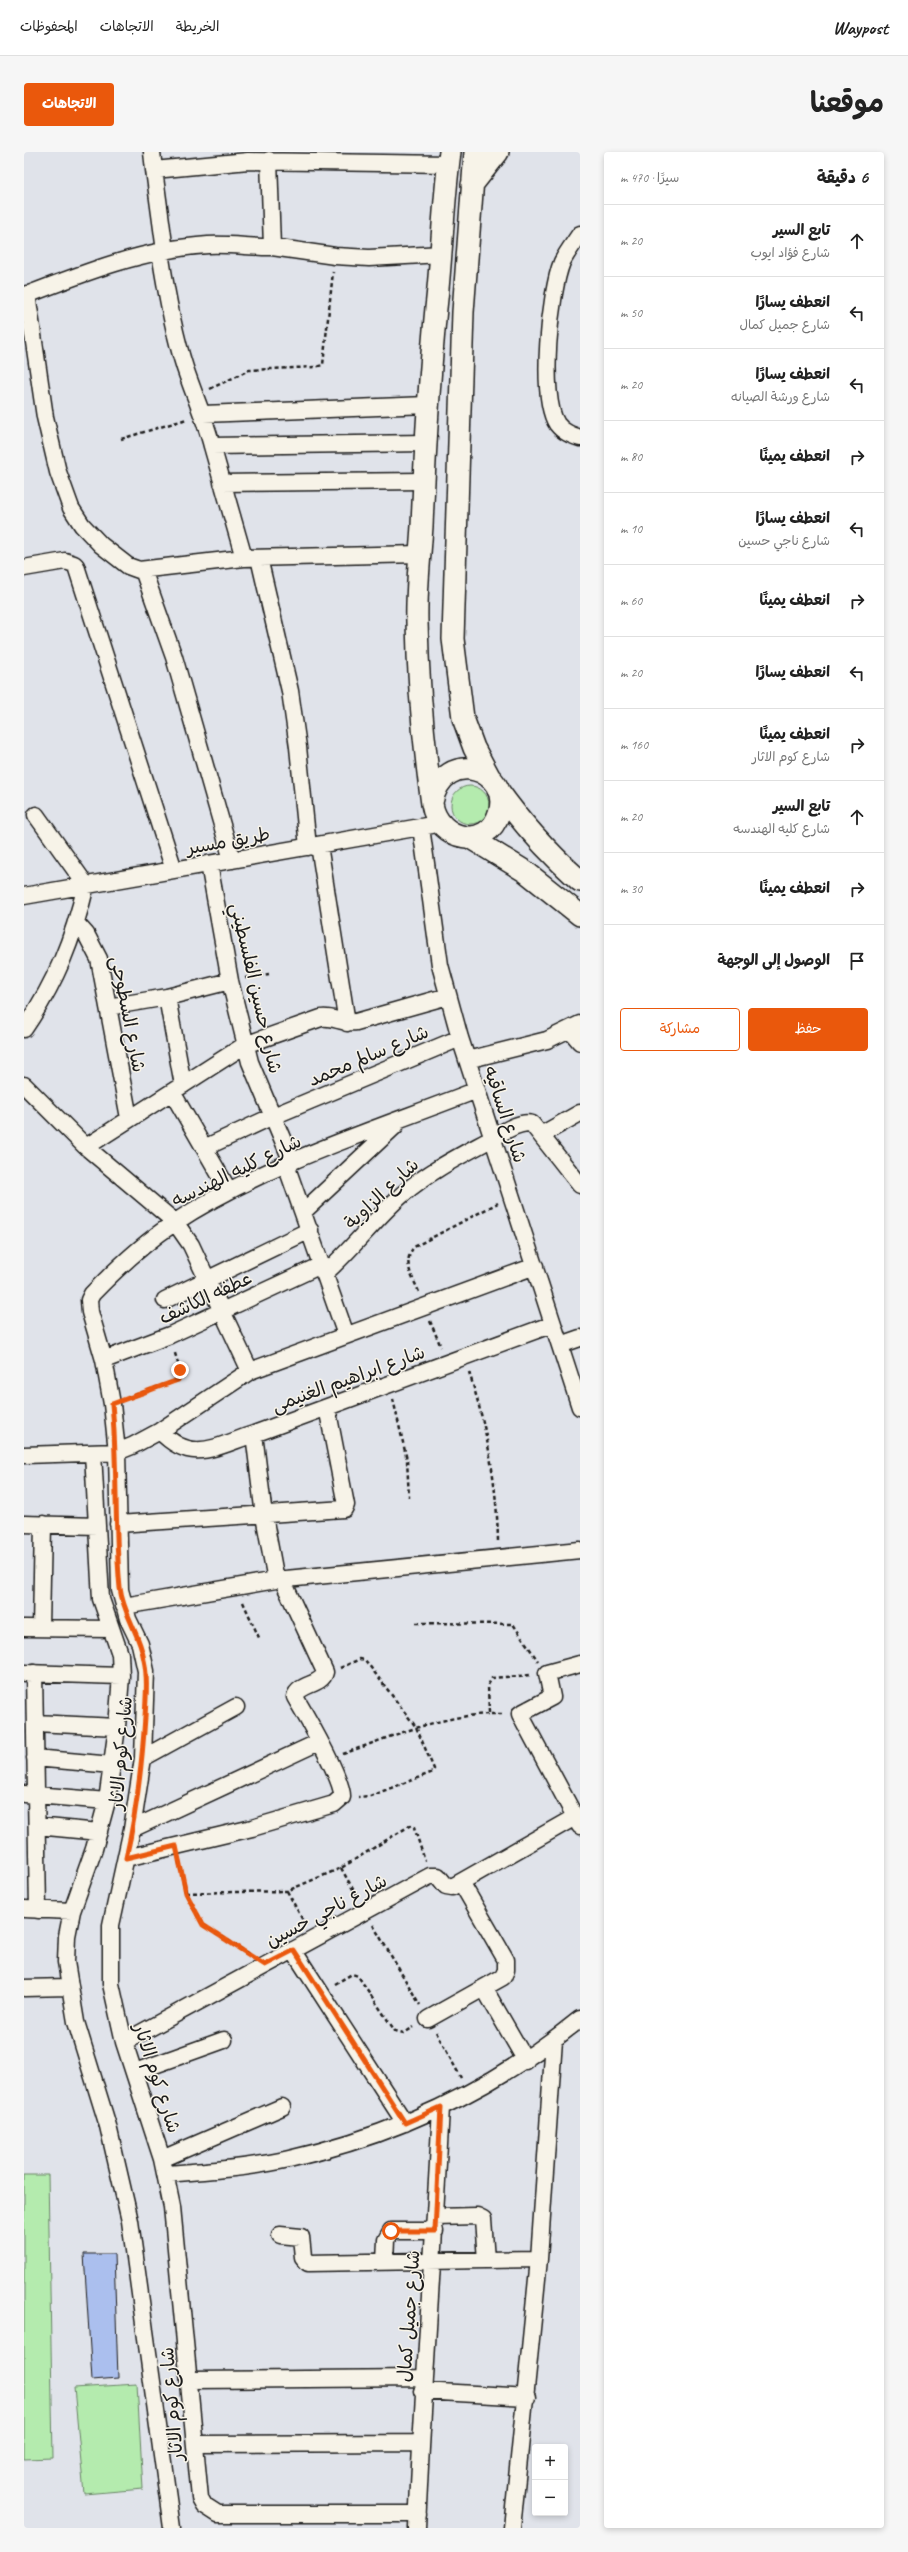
<!DOCTYPE html>
<html lang="ar">
<meta charset="utf-8">
<style>
:root{--surface:#fff;--page:#f6f6f6;--text:#222;--muted:#767676;--line:#e0e0e0;--accent:#ea580c}
body{margin:0;font-family:Caveat,"Playpen Sans Arabic",sans-serif;background:var(--page);color:var(--text);direction:rtl}
.controls{position:absolute;right:12px;bottom:12px;display:grid;overflow:hidden;border-radius:4px;box-shadow:0 2px 6px #0003}
.controls button{width:36px;height:36px;display:grid;place-items:center;padding:0;border:0;border-bottom:1px solid var(--line);background:var(--surface);color:var(--text);font:20px sans-serif}
.stop{position:absolute;width:12px;height:12px;margin:-9px;border:3px solid #ea580c;border-radius:50%;background:#fff}
.stop.end{background:#ea580c;border-color:#fff;box-shadow:0 1px 4px #0008}
.list{margin:0;padding:0;list-style:none}
h2{display:flex;justify-content:space-between;align-items:center;height:52px;margin:0;padding:0 16px;font-size:17px}
h2 small{font-size:13px;font-weight:400;color:var(--muted)}
.list li{display:grid;grid-template-columns:26px 1fr auto;gap:12px;align-items:center;box-sizing:border-box;height:72px;padding:0 16px;border-top:1px solid var(--line)}
.list b{display:block;font-size:15px;white-space:nowrap}
.list p{margin:0;font-size:13px;white-space:nowrap;color:var(--muted)}
.list em{font-size:13px;font-style:normal;color:var(--muted)}
.actions{display:flex;gap:8px;padding:12px 16px}
.actions a{flex:1;padding:9px 0;border:1px solid var(--accent);border-radius:4px;text-align:center;font-size:14px;color:var(--accent)}
.actions .main{background:var(--accent);color:#fff}
.icon{flex:none;width:22px;height:22px;fill:none;stroke:currentColor;stroke-width:2;stroke-linecap:round;stroke-linejoin:round}
.map{position:relative;flex:none;width:556px;height:2376px;overflow:hidden;direction:ltr;border-radius:4px}
header{display:flex;align-items:center;gap:24px;box-sizing:border-box;height:56px;padding:0 20px;background:var(--surface);border-bottom:1px solid var(--line)}
header strong{font-size:19px}
nav{display:flex;gap:22px;margin-inline-start:auto;font-size:14px}
.intro{display:flex;align-items:center;justify-content:space-between;box-sizing:border-box;height:96px;padding:0 24px}
h1{margin:0;font-size:28px}
.button{padding:10px 18px;border-radius:4px;background:var(--accent);color:#fff;font-size:14px;font-weight:700}
main{display:flex;gap:24px;padding:0 24px}
aside{flex:1;background:var(--surface);border-radius:4px;box-shadow:0 2px 6px #0003}
.map>svg:first-child{display:block}
.green{fill:#b4ebae;stroke:#688465}
.building{fill:#abbfee;stroke:#1c1c1c}
.lines{fill:none;stroke-linecap:round;stroke-linejoin:round}
.minor-casing{stroke:#1c1c1c;stroke-width:19}
.major-casing{stroke:#1c1c1c;stroke-width:24}
.path{stroke:#1c1c1c;stroke-width:2.5;stroke-dasharray:4 3;stroke-linecap:butt}
.minor{stroke:#f7f3e8;stroke-width:16}
.major{stroke:#f7f3e8;stroke-width:21}
.route{stroke:#ea580c;stroke-width:5}
.labels{text-anchor:middle;stroke-width:3;stroke-linejoin:round;paint-order:stroke}
.street-label{font-size:19px;fill:#1c1c1c;stroke:#f7f3e8}
</style>
<header>
<strong>Waypost</strong>
<nav><a>الخريطة</a><a>الاتجاهات</a><a>المحفوظات</a></nav>
</header>
<div class="intro"><h1>موقعنا</h1><a class="button">الاتجاهات</a></div>
<main>
<aside>
<h2>6 دقيقة<small>سيرًا · 470 m</small></h2>
<ul class="list">
<li><svg class="icon" aria-label="ahead" viewBox="0 0 24 24"><path d="M12 20V5M6 11l6-6 6 6"/></svg><div><b>تابع السير</b><p>شارع فؤاد ايوب</p></div><em>20 m</em></li>
<li><svg class="icon" aria-label="left" viewBox="0 0 24 24"><path d="M17 20v-9H6M10 6l-5 5 5 5"/></svg><div><b>انعطف يسارًا</b><p>شارع جميل كمال</p></div><em>50 m</em></li>
<li><svg class="icon" aria-label="left" viewBox="0 0 24 24"><path d="M17 20v-9H6M10 6l-5 5 5 5"/></svg><div><b>انعطف يسارًا</b><p>شارع ورشة الصيانه</p></div><em>20 m</em></li>
<li><svg class="icon" aria-label="right" viewBox="0 0 24 24"><path d="M7 20v-9h11M14 6l5 5-5 5"/></svg><div><b>انعطف يمينًا</b></div><em>80 m</em></li>
<li><svg class="icon" aria-label="left" viewBox="0 0 24 24"><path d="M17 20v-9H6M10 6l-5 5 5 5"/></svg><div><b>انعطف يسارًا</b><p>شارع ناجي حسين</p></div><em>10 m</em></li>
<li><svg class="icon" aria-label="right" viewBox="0 0 24 24"><path d="M7 20v-9h11M14 6l5 5-5 5"/></svg><div><b>انعطف يمينًا</b></div><em>60 m</em></li>
<li><svg class="icon" aria-label="left" viewBox="0 0 24 24"><path d="M17 20v-9H6M10 6l-5 5 5 5"/></svg><div><b>انعطف يسارًا</b></div><em>20 m</em></li>
<li><svg class="icon" aria-label="right" viewBox="0 0 24 24"><path d="M7 20v-9h11M14 6l5 5-5 5"/></svg><div><b>انعطف يمينًا</b><p>شارع كوم الاثار</p></div><em>160 m</em></li>
<li><svg class="icon" aria-label="ahead" viewBox="0 0 24 24"><path d="M12 20V5M6 11l6-6 6 6"/></svg><div><b>تابع السير</b><p>شارع كليه الهندسه</p></div><em>20 m</em></li>
<li><svg class="icon" aria-label="right" viewBox="0 0 24 24"><path d="M7 20v-9h11M14 6l5 5-5 5"/></svg><div><b>انعطف يمينًا</b></div><em>30 m</em></li>
<li><svg class="icon" aria-label="arrive" viewBox="0 0 24 24"><path d="M6 21V4h12l-3 4 3 4H6"/></svg><div><b>الوصول إلى الوجهة</b></div></li>
</ul>
<div class="actions"><a class="main">حفظ</a><a>مشاركة</a></div>
</aside>
<div class="map">
<svg width="556" height="2376" viewBox="0 0 556 2376">
<rect width="100%" height="100%" fill="#e0e3ea"/>
<filter id="ink" filterUnits="userSpaceOnUse"><feTurbulence type="fractalNoise" baseFrequency=".025" numOctaves="2"/><feDisplacementMap in="SourceGraphic" scale="8" xChannelSelector="R" yChannelSelector="G"/><feConvolveMatrix kernelMatrix="1 2 1 2 8 2 1 2 1" color-interpolation-filters="sRGB"/></filter>
<g filter="url(#ink)">
<path class="green" d="M427 653a19 19 0 1 1 38 0a19 19 0 1 1-38 0Z
M0,2023H24L29,2306L0,2307Z
M113,2232L119,2337L60,2342L50,2236Z"/>
<path class="building" d="M60,2102H90L94,2226L68,2228Z"/>
<g class="lines">
<defs>
<path id="minor" d="M128,0L130,18L224,9L425,12
M245,8L248,95L311,104L345,106L418,102
M130,18L141,99
M556,82C550,91 543,100 538,110C526,139 515,245 533,272C539,280 547,283 556,286
M136,100C142,139 149,179 161,216C170,243 181,267 188,294L402,291
M3,142L21,265L34,320L47,356L58,373L77,393L104,414L115,418L220,406L396,402
M0,144C59,121 120,97 184,93C205,92 227,95 248,95
M179,262L403,253
M188,294L220,406
M198,331L400,329
M235,406L266,539L274,595L284,695
M0,416L41,409L50,412L52,414L150,718
M119,418L150,505L208,708
M397,675L416,813L436,886L556,1255
M295,693L323,871
M185,712L206,829L226,910L268,1010
M0,744L408,673
M53,772L62,782L75,807L105,966
M143,845L159,933
M84,855L143,845L206,829
M0,877C32,830 49,788 62,733L12,663
M546,878L556,890
M443,908L523,888L556,872
M0,933L62,995L151,1070L167,1093L226,1219
M148,940L205,1039
M517,983L556,961
M62,995L221,893L297,866C309,864 319,872 332,870L424,844
M180,996L247,965L436,886
M262,1013L322,1183
M279,1060L372,973
M300,1122C329,1097 351,1066 379,1042C407,1018 438,1003 469,986C479,980 497,968 508,972L556,1033
M141,1148L286,1078
M536,1193L556,1186
M80,1208L146,1183L297,1113
M136,1279C168,1313 192,1294 230,1282L529,1172
M230,1282L240,1364L252,1428
M69,1301L77,1447L96,1502L97,1524L93,1575L83,1649L70,1697L48,1759L43,1784L42,1810L52,1870L84,1974L106,2069L148,2376
M0,1303L93,1300L108,1294L136,1279L226,1219L511,1114
M0,1372L73,1374
M94,1372L320,1357L322,1353L303,1255
M100,1454L252,1428L556,1398
M0,1476L86,1477
M17,1476L19,1372
M556,1512L523,1521L528,1545L496,1562L556,1674
M0,1521L97,1524
M10,1521L14,1758
M11,1571L93,1575
M11,1606L88,1613
M119,1606L212,1555
M0,1642L83,1649
M13,1674L75,1680
M108,1677L295,1590
M102,1706L228,1676L310,1652L318,1645C320,1629 281,1562 271,1545C274,1531 298,1534 301,1520L258,1427
M0,1757L48,1759
M269,1798L381,1971
M0,1836L45,1835
M460,1836L502,1909
M404,1867L479,1825L482,1818V1808L437,1730
M100,1890L406,1724H414L422,1734L428,1735L551,1665
M111,1920L200,1888
M138,2007L258,1955
M142,2022C183,2019 225,2016 265,2007C372,1983 471,1936 556,1867
M411,2065L453,2064L459,2067L462,2108
M256,2083L277,2085L279,2105L284,2111L515,2107
M361,2110L362,2088L367,2079H411
M165,2228L399,2226
M398,2239L503,2245
M171,2292L396,2291
M394,2362H194L180,2353L176,2346L148,2055L138,2007L100,1890L87,1832V1773L108,1677L119,1606L122,1519L116,1492L104,1467L96,1438L93,1300L88,1252L80,1208L66,1160L65,1148L68,1142C93,1116 120,1091 150,1071C237,1013 356,976 453,938
M393,2376C399,2236 410,2096 417,1955
M488,2376L515,2107L530,1888"/>
<path id="major" d="M451,0L439,160L429,487L439,566L450,596L466,626
M448,33L474,0
M474,638C498,672 525,701 556,729
M408,650C420,593 489,618 475,661C464,699 414,689 408,652C400,594 394,528 393,470C392,438 396,406 398,374C401,301 405,229 412,156C418,104 419,52 426,0
M445,685L502,720L556,763"/>
</defs>
<use href="#minor" class="minor-casing"/>
<use href="#major" class="major-casing"/>
<path class="path" d="M186,237L225,218L291,215L299,213L309,120
M97,287L163,267
M221,826L245,822
M395,1140C388,1124 378,1110 390,1095L474,1051
M406,1169L417,1195
M445,1220C463,1276 473,1331 474,1390
M104,1246L154,1228L156,1218L150,1198
M369,1247L383,1308L385,1346
M219,1450L236,1488
M392,1471L489,1472L514,1509
M316,1516L336,1507L341,1508L392,1575L410,1617L409,1620L346,1644L334,1645
M465,1561L464,1533L468,1526L507,1523
M319,1602C371,1583 424,1560 480,1562
M155,1709L162,1741L179,1773L226,1803
M317,1716L334,1746
M263,1739L282,1774
M162,1741L263,1739L317,1716L387,1673L390,1675L401,1709
M349,1773L396,1853
M311,1832L328,1822L334,1824L371,1879L380,1881L390,1875
M412,1880L437,1926"/>
<use href="#minor" class="minor"/>
<use href="#major" class="major"/>
</g>
</g>
<g class="lines" filter="url(#ink)">
<path class="route" d="M156,1218L154,1228L88,1252C94,1313 90,1375 96,1436C99,1462 116,1482 120,1508C124,1526 122,1546 121,1565C118,1612 113,1659 102,1706L152,1694L162,1741L179,1773L241,1813L270,1798L381,1971L417,1955L411,2079H367"/>
</g>
<g class="labels">
<g class="street-label">
<text transform="translate(204 688) rotate(-10)" y="7">طريق مسير</text>
<text transform="translate(233 836) rotate(77)" y="7">شارع حسين الفلسطيني</text>
<text transform="translate(105 862) rotate(79)" y="7">شارع السطوحى</text>
<text transform="translate(344 903) rotate(-23)" y="7">شارع سالم محمد</text>
<text transform="translate(482 962) rotate(72)" y="7">شارع الساقيه</text>
<text transform="translate(212 1018) rotate(-26)" y="7">شارع كليه الهندسه</text>
<text transform="translate(357 1041) rotate(-43)" y="7">شارع الزاوية</text>
<text transform="translate(181 1145) rotate(-25)" y="7">عطفه الكاشف</text>
<text transform="translate(324 1226) rotate(-20)" y="7">شارع ابراهيم الغنيمى</text>
<text transform="translate(96 1601) rotate(-85)" y="7">شارع كوم الاثار</text>
<text transform="translate(302 1758) rotate(-28)" y="7">شارع ناجي حسين</text>
<text transform="translate(134 1926) rotate(72)" y="7">شارع كوم الاثار</text>
<text transform="translate(384 2164) rotate(-86)" y="7">شارع جميل كمال</text>
<text transform="translate(147 2252) rotate(-95)" y="7">شارع كوم الاثار</text>
</g>
</g>
</svg>
<div class="controls">
<button>+</button>
<button>−</button>
</div>
<div class="stop" style="left:367px;top:2079px"></div>
<div class="stop end" style="left:156px;top:1218px"></div>
</div>
</main>
